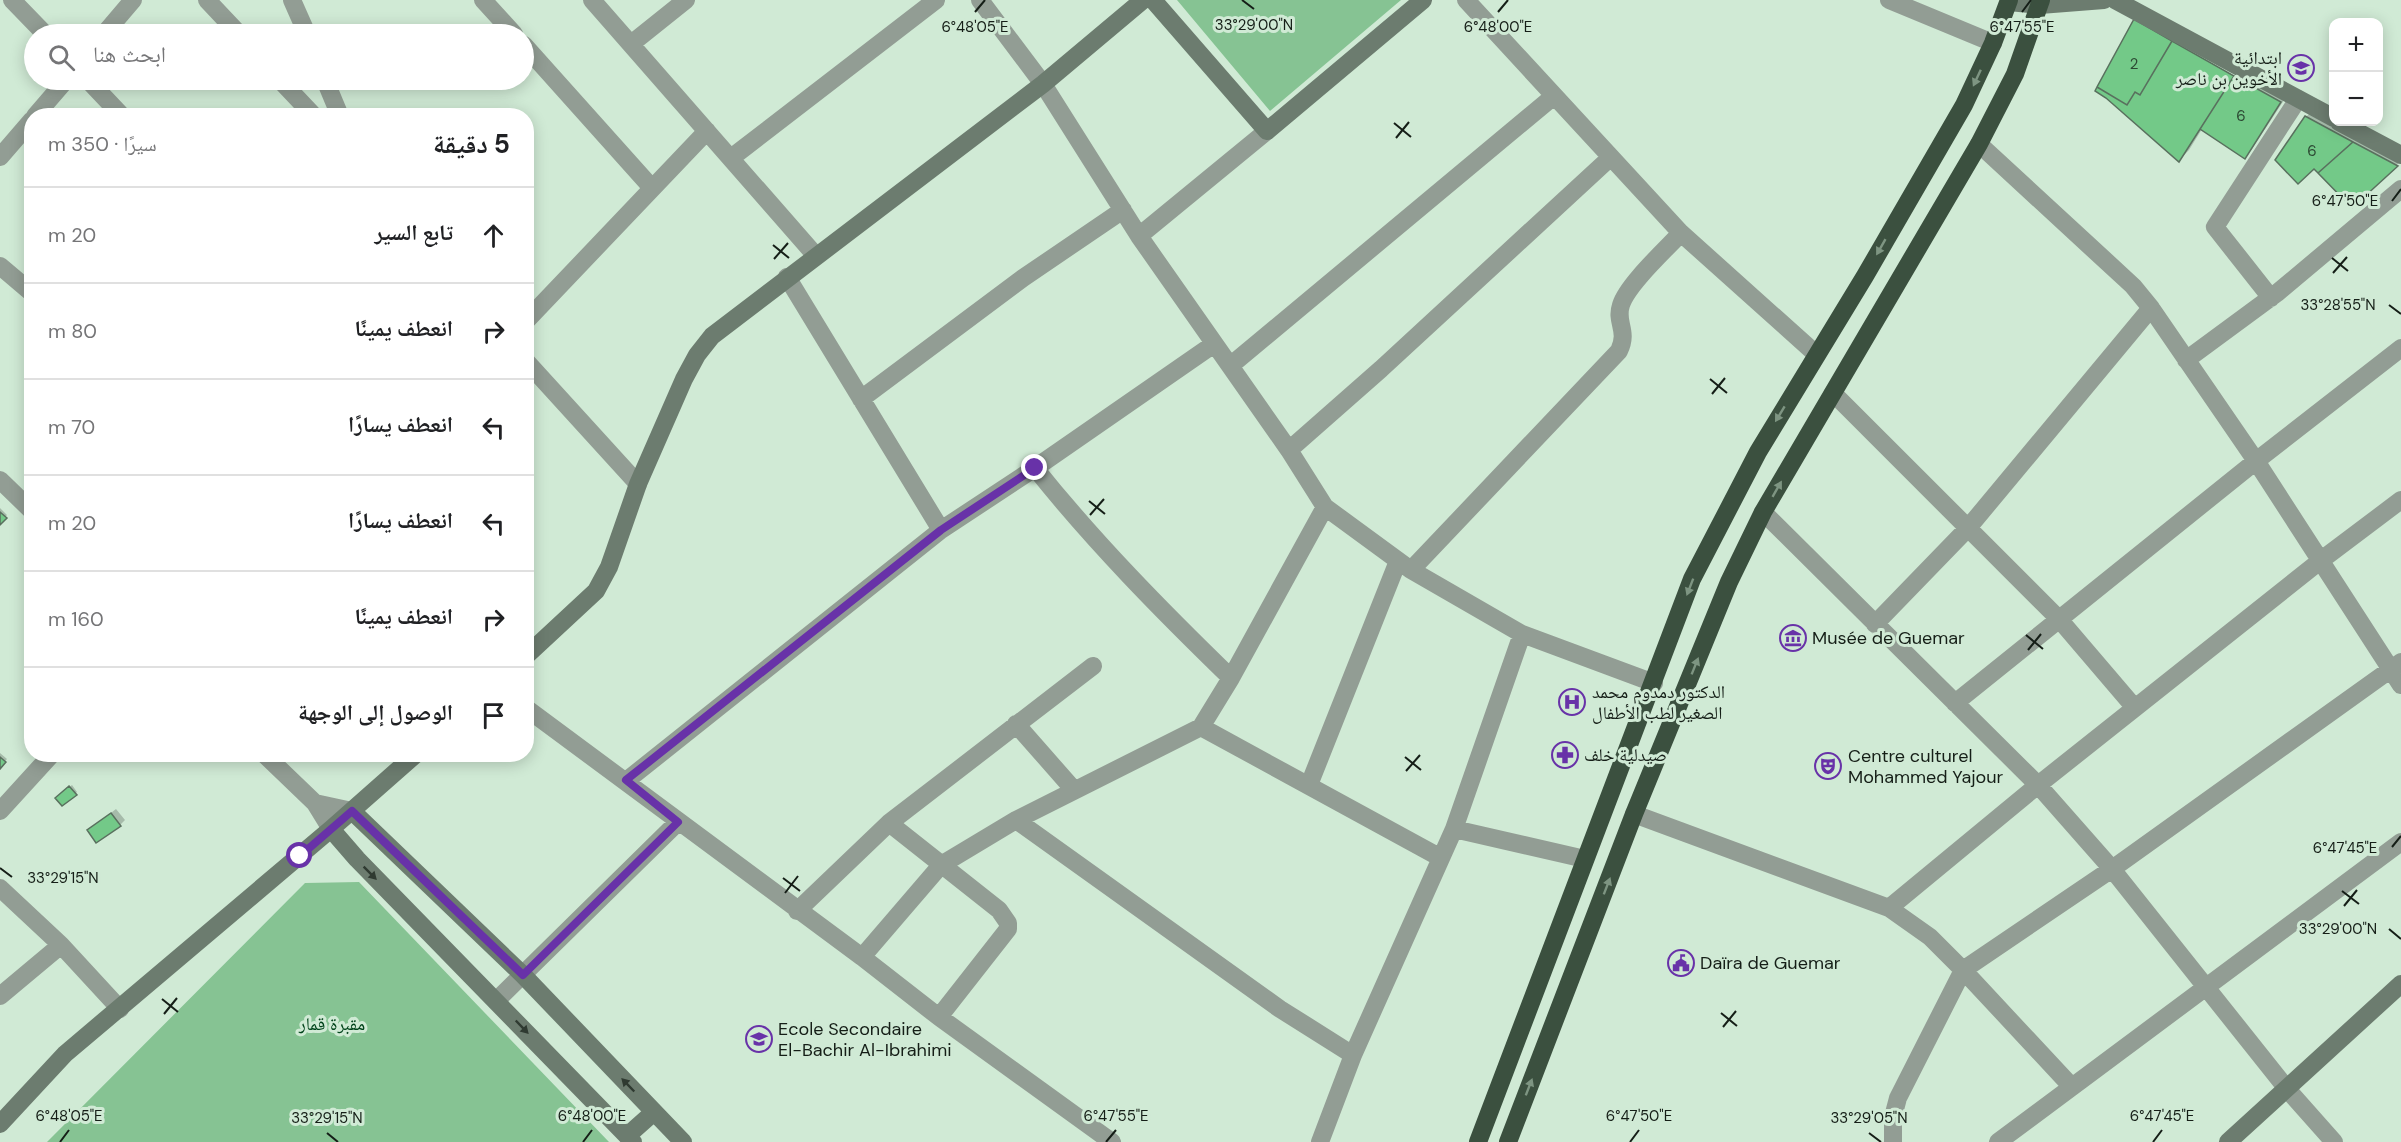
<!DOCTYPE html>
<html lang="ar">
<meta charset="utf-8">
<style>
:root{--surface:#fff;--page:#f2f2f2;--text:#202124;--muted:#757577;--line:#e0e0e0}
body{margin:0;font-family:"DM Sans","Noto Naskh Arabic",sans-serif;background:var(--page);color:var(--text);direction:rtl}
.controls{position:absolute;right:18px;top:18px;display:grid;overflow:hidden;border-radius:12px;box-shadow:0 3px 15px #0003}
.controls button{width:54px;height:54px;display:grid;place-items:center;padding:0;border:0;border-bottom:2px solid var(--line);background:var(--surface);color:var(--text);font:30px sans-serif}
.stop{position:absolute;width:18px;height:18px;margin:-14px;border:4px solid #6832a8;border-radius:50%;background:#fff}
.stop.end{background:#6832a8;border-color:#fff;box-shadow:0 2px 6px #0008}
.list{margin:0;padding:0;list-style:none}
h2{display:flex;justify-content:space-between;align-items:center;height:78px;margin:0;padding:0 24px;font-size:26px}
h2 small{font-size:20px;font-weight:400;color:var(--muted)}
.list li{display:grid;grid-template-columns:39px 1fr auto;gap:18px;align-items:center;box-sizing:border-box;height:96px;padding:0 24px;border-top:2px solid var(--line)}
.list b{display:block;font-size:22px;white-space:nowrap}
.list em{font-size:20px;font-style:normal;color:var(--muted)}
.icon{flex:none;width:33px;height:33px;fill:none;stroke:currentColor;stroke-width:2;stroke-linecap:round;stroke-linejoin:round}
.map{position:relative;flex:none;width:2401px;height:1142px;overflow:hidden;direction:ltr}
.search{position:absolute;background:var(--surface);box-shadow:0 3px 15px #0003;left:24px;top:24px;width:510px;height:66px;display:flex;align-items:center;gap:15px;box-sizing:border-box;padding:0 21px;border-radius:33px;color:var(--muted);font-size:22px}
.panel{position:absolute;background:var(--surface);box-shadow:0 3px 15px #0003;left:24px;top:108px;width:510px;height:654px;border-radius:24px;direction:rtl}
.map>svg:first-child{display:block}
.green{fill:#86c393}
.shadow{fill:#0003;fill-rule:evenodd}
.building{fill:#73c988;stroke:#59705e;stroke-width:1.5}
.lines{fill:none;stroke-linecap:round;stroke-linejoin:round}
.street{stroke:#929d94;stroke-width:18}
.secondary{stroke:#6c7c6f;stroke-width:18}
.highway{stroke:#3b503f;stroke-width:18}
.oneway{fill:#7e9582}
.oneway2{fill:#2f3a31}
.route{stroke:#6832a8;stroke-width:8}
.ticks{fill:none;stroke:#151e17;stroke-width:2}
.labels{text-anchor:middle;stroke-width:6;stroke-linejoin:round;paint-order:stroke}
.number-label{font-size:15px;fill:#2c4933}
.poi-label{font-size:18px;fill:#151e17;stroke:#d0ead5;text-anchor:start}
.park-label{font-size:18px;fill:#00431a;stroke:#d0ead5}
.ticks-label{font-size:15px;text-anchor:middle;fill:#151e17;stroke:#d0ead5;stroke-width:6;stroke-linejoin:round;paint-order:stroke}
</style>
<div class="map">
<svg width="2401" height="1142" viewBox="0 0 2401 1142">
<rect width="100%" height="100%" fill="#d0ead5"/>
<path class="green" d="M1177,0H1401L1270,111Z
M359,882L609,1142H47L305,883Z"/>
<path class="shadow" d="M2135,20L2288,94L2252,149L2245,157L2202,129L2189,150L2179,160L2106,97ZM2174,40L2242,78L2240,81L2174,44Z
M2314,109L2401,161L2352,206L2314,167L2306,117Z
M0,508L7,515L0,523Z
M0,753L7,759L0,767Z
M72,785L77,792L63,804L57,798Z
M116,809L125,820L120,825L89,830Z"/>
<path class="building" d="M2134,19L2172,41L2140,95L2135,92L2127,105L2097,87Z
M2172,41L2234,76L2179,162L2106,98L2095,91L2097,87L2127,105L2135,92L2140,95Z
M2234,76L2281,102L2245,159L2200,129Z
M2305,116L2353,142L2318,173L2314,169L2298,184L2275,160Z
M2353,142L2398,166L2352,208L2318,173Z
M0,512L7,518L0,525Z
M0,757L6,762L0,769Z
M69,786L77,795L62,806L55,798Z
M111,813L121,826L96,843L87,830Z"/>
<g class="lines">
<path class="street" d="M12,0L45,34
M207,0L239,34
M292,0L307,34
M483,0L514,34
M592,0L816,256
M980,0L1043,84L1139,236L1289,450L1325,507L1411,570L1522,634L1654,683
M1466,0L1681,233L1816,354
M1889,0L1993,43
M104,34L133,0
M631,44L686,0
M524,45L652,188
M88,80L122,116
M280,80L314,116
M325,80L340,116
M35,116L66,80
M1979,144L2133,286L2151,308L2256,461L2401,685
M0,157L32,120
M731,158L936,0
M1139,236L1267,131
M0,266L32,293
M787,277L941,530
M2271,298L2215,227L2298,99
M526,321L707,131
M1214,344L1035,468C1095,543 1162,611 1231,678
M2186,360L2277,293L2401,189
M526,361L638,484
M1230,366L1554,96
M1833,393L2059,619L2135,708
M861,399L1023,278L1123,210
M1289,450L1381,369L1611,157
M0,480L32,511
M1763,512L2038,785L1889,908
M1411,570L1619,351C1629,330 1615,323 1621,305C1627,285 1665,250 1681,233
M1875,624L1968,528L2151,308
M1955,703L2256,461L2401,348
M526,708L862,957L939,1017L1112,1142
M1016,724L1074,790
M1201,727L1441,858
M264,754L315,803L331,829
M626,781L941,530L1035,468
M1309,785L1398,561
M315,803L352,811
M0,811L52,754
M1634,814L1889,908L1930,937L1963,970L1898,1098L1893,1117V1142
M1016,820L1280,1009L1353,1055
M889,823L999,910L1008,923V929L939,1017
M1454,829L1585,859
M0,888L61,945L120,1009
M797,911L889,823L1093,666
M862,957L941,865L1016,820L1201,727L1231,678L1325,507
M0,996L61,945
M496,1001L678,822
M2072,1087L1963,970L2112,869L2401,662
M1320,1142L1353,1055L1454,829L1522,634
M1998,1142L2401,842
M2334,1142L2287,1089L2112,869L2038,785L2320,561L2401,500"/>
<path class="secondary" d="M1153,0L1267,131L1423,0
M2115,0L2334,118
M2009,2L2040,5L2104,0
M2339,122L2401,155
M526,656L596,591L609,567L638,484L684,379L697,355L712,336L1043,84L1143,0
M352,811L523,975L683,1142
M331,829L357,859L633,1142
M0,1124L65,1054L331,829L416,754
M627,1136L654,1112
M2228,1142L2401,984"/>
<path class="highway" d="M1478,1142L1692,579L1758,452L1865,276L1964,105L1993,43L2009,0
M1508,1142L1634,814L1729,582L1763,512L1979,144L2015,74L2041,0"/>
</g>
<defs><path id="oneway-solid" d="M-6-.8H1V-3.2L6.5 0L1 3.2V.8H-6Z" transform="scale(1.5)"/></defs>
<g class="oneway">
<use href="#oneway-solid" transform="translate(1977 78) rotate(115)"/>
<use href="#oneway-solid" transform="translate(1881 247) rotate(120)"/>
<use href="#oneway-solid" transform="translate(1780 414) rotate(121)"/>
<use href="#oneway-solid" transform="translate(1777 489) rotate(-60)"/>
<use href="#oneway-solid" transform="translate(1690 587) rotate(111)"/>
<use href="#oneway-solid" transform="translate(1695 666) rotate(-68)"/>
<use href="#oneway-solid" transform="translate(1607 886) rotate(-69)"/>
<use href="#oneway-solid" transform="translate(1529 1087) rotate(-69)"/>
</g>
<g class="oneway2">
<use href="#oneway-solid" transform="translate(370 873) rotate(45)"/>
<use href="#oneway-solid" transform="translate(522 1027) rotate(46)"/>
<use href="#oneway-solid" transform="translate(628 1085) rotate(-134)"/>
</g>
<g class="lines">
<path class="route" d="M300,856L352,811L523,975L678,822L626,780L941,530L1035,468"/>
</g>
<path class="ticks" d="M1242,0L1254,9M975,12L985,0M1498,12L1508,0M2022,12L2031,0M1394,123L1411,137M1396,138L1409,122M2392,201L2401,189M773,245L789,258M2332,258L2348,271M774,259L788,243M2333,273L2347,257M2389,305L2401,314M1710,379L1727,393M1712,394L1725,378M1089,501L1105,514M1090,515L1104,499M2026,635L2043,649M2028,650L2041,634M1405,757L1421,770M1406,771L1420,755M2392,847L2401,836M0,868L12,877M783,878L800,891M2342,891L2359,904M785,893L798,876M2344,906L2357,890M2389,929L2401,939M162,999L178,1012M1721,1013L1737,1026M164,1014L177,998M1723,1027L1736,1011M327,1133L338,1142M1869,1133L1881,1142M60,1142L69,1130M583,1142L592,1130M1106,1142L1116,1130M1630,1142L1639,1130M2153,1142L2162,1130"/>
<defs>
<symbol id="school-ring" viewBox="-11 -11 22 22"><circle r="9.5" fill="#d0ead5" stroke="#6832a8" stroke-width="1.5"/><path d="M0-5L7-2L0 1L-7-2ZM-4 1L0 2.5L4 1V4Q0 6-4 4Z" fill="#6832a8"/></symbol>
<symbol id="museum-ring" viewBox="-11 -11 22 22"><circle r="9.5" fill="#d0ead5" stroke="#6832a8" stroke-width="1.5"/><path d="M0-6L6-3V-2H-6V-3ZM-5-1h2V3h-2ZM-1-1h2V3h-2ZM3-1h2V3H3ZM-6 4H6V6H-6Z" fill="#6832a8"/></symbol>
<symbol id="hospital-ring" viewBox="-11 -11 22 22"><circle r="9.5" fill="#d0ead5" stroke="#6832a8" stroke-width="1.5"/><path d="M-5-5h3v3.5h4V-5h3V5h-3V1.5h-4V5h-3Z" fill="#6832a8"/></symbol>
<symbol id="pharmacy-ring" viewBox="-11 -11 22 22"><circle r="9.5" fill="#d0ead5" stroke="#6832a8" stroke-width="1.5"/><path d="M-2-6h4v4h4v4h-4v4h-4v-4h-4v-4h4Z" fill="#6832a8"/></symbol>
<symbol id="theatre-ring" viewBox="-11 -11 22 22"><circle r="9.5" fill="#d0ead5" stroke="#6832a8" stroke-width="1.5"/><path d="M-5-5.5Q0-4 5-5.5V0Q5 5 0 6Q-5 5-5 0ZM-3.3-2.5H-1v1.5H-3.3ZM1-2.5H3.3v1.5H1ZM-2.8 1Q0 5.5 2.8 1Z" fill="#6832a8"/></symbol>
<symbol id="civic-ring" viewBox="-11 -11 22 22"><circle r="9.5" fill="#d0ead5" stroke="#6832a8" stroke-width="1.5"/><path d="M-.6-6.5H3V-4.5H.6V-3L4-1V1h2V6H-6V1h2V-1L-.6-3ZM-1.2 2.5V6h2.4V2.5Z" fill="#6832a8"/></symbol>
</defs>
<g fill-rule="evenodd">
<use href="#school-ring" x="2286" y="53" width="30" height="30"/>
<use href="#museum-ring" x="1778" y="623" width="30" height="30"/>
<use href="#hospital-ring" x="1557" y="687" width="30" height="30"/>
<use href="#pharmacy-ring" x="1550" y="740" width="30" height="30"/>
<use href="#theatre-ring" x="1813" y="751" width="30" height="30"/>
<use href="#civic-ring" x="1666" y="948" width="30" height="30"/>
<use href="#school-ring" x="744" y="1024" width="30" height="30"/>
</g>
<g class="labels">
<g class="number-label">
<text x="2134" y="69">2</text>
<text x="2241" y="121">6</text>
<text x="2312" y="156">6</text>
</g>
<g class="poi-label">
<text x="2282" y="64" text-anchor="end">ابتدائية<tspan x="2282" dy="21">الأخوين بن ناصر</tspan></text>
<text x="1812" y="644">Musée de Guemar</text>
<text x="1592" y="698">الدكتور دمدوم محمد<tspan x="1592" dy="21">الصغير لطب الأطفال</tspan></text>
<text x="1584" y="761">صيدلية خلف</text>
<text x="1848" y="762">Centre culturel<tspan x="1848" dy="21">Mohammed Yajour</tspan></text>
<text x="1700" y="969">Daïra de Guemar</text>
<text x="778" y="1035">Ecole Secondaire<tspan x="778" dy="21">El-Bachir Al-Ibrahimi</tspan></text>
</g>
<g class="park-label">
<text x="332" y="1030">مقبرة قمار</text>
</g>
</g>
<g class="ticks-label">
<text x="1254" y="30">33°29'00"N</text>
<text x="975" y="32">6°48'05"E</text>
<text x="1498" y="32">6°48'00"E</text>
<text x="2022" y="32">6°47'55"E</text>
<text x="2345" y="206">6°47'50"E</text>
<text x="2338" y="310">33°28'55"N</text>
<text x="2345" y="853">6°47'45"E</text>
<text x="63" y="883">33°29'15"N</text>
<text x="2338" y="934">33°29'00"N</text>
<text x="69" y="1121">6°48'05"E</text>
<text x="592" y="1121">6°48'00"E</text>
<text x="1116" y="1121">6°47'55"E</text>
<text x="1639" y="1121">6°47'50"E</text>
<text x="2162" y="1121">6°47'45"E</text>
<text x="327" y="1123">33°29'15"N</text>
<text x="1869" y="1123">33°29'05"N</text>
</g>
</svg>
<div class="controls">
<button>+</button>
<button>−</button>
</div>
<div class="stop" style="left:300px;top:856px"></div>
<div class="stop end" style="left:1035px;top:468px"></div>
<div class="search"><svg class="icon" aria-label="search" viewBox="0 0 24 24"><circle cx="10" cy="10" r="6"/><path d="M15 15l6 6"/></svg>ابحث هنا</div>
<section class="panel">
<h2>5 دقيقة<small>سيرًا · 350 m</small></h2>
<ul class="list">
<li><svg class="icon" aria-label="ahead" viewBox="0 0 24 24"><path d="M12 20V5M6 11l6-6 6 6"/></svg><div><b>تابع السير</b></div><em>20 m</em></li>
<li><svg class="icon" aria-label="right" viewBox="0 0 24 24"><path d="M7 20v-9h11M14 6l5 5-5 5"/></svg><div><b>انعطف يمينًا</b></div><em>80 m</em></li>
<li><svg class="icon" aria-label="left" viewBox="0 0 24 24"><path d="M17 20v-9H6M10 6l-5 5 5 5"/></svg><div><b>انعطف يسارًا</b></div><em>70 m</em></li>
<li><svg class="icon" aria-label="left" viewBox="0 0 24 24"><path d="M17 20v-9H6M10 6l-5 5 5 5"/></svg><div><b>انعطف يسارًا</b></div><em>20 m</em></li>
<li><svg class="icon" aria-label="right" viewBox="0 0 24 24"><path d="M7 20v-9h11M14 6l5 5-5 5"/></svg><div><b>انعطف يمينًا</b></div><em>160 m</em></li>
<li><svg class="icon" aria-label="arrive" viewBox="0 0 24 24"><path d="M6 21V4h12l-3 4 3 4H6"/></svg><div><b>الوصول إلى الوجهة</b></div></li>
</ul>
</section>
</div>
